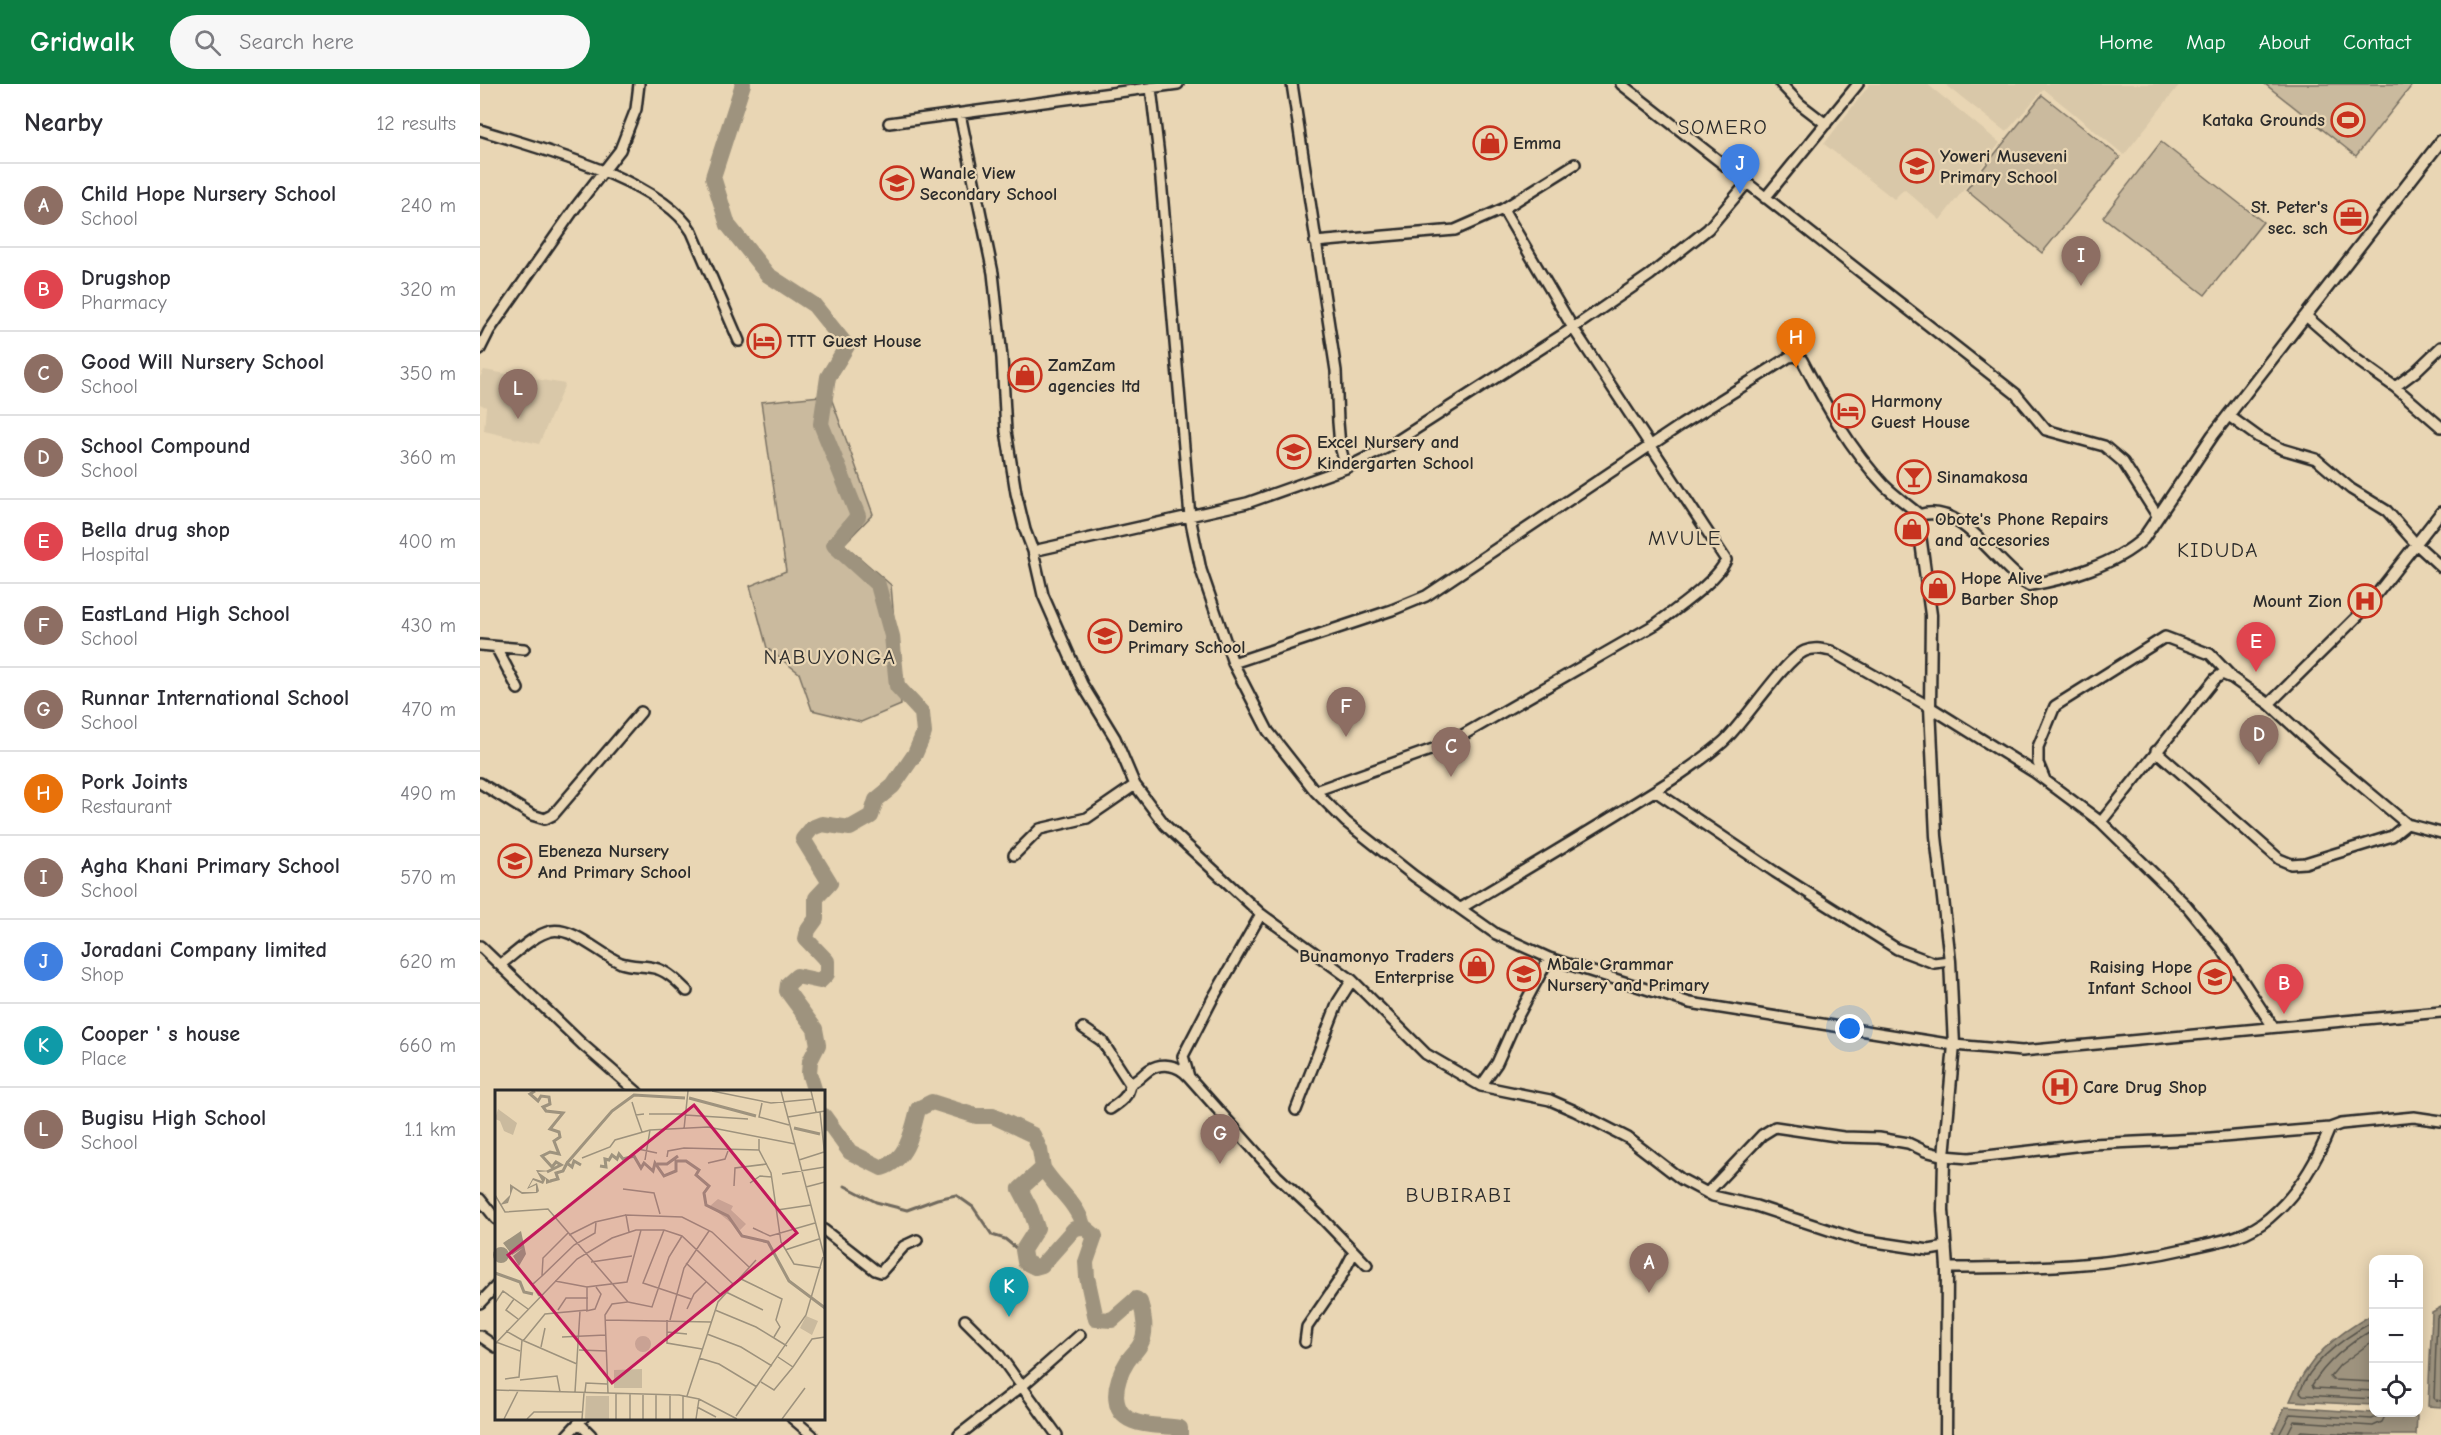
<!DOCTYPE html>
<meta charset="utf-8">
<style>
:root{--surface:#fff;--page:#f7f7f7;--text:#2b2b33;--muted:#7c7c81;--line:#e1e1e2;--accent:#0b8043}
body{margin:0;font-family:"Comic Neue",sans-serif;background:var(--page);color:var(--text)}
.controls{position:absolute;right:18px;bottom:18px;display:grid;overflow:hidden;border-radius:12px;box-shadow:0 3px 15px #0003}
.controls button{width:54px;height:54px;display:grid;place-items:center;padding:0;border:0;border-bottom:2px solid var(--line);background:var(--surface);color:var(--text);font:30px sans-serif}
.you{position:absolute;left:1370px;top:945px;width:21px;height:21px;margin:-15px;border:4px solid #fff;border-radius:50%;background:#1a73e8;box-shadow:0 0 0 9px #1a73e833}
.badge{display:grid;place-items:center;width:39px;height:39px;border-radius:50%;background:var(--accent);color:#fff;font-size:20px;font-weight:700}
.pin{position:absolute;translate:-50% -50px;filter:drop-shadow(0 2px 3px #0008)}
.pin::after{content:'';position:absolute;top:32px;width:21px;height:18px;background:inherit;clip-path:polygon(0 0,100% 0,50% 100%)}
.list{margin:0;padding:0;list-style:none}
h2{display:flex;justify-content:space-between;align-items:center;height:78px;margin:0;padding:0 24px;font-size:26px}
h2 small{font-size:20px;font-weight:400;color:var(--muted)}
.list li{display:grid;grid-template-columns:39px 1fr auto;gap:18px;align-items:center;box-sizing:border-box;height:84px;padding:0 24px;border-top:2px solid var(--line)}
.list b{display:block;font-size:22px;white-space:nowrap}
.list p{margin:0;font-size:20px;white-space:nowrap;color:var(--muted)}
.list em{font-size:20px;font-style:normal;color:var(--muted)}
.icon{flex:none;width:33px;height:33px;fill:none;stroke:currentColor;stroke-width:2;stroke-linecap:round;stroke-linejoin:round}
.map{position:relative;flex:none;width:1961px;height:1351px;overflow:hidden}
header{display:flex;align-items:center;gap:36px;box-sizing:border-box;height:84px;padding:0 30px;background:var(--accent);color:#fff}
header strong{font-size:28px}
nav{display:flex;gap:33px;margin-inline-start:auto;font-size:21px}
.search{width:420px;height:54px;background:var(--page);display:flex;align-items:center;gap:15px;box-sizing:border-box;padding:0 21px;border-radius:33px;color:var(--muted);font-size:22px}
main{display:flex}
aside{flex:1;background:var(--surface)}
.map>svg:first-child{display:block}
.built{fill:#d9c8a9}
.green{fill:#caba9e;stroke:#7a7264;stroke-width:1.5}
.water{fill:#9e937e;stroke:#70695d;stroke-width:1.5}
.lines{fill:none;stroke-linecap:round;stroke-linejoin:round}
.shore{stroke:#59554c;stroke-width:1.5}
.stream{stroke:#70695d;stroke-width:3}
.river{stroke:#9e937e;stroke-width:16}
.minor-casing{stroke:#2b2b2b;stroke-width:14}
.tertiary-casing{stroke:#2b2b2b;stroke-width:15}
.minor{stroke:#e9d6b4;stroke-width:9}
.tertiary{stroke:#e9d6b4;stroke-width:10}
.labels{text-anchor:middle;stroke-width:4.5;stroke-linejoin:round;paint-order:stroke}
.poi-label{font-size:18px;font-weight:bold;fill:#2b2b2b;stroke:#e9d6b4;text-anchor:start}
.quarter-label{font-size:21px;letter-spacing:1.5px;fill:#2b2b2b;stroke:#e9d6b4}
.inset-river{fill:none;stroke:#9e937e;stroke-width:3}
.inset-road{fill:none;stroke:#9d927d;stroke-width:1.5}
.view{fill:#c2185b;fill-opacity:0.15;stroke:#c2185b;stroke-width:3}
.inset-edge{fill:none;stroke:#2b2b2b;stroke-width:3}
</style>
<header>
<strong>Gridwalk</strong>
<div class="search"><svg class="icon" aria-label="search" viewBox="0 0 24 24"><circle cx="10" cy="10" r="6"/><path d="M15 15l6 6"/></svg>Search here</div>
<nav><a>Home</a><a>Map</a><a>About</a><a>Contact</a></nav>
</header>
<main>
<aside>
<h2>Nearby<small>12 results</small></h2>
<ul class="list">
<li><span class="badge" style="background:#8d6e63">A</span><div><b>Child Hope Nursery School</b><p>School</p></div><em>240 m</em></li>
<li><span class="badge" style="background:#e0444e">B</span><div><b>Drugshop</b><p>Pharmacy</p></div><em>320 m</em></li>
<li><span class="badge" style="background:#8d6e63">C</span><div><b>Good Will Nursery School</b><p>School</p></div><em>350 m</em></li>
<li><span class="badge" style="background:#8d6e63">D</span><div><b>School Compound</b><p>School</p></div><em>360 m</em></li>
<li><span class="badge" style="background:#e0444e">E</span><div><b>Bella drug shop</b><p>Hospital</p></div><em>400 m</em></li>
<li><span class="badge" style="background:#8d6e63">F</span><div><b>EastLand High School</b><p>School</p></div><em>430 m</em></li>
<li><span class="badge" style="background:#8d6e63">G</span><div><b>Runnar International School</b><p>School</p></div><em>470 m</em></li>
<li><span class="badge" style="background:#e8710a">H</span><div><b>Pork Joints</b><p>Restaurant</p></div><em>490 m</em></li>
<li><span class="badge" style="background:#8d6e63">I</span><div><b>Agha Khani Primary School</b><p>School</p></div><em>570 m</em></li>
<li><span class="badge" style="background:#3f7fe0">J</span><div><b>Joradani Company limited</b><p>Shop</p></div><em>620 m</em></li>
<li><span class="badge" style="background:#0f9aa8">K</span><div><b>Cooper ' s house</b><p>Place</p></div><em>660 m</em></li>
<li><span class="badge" style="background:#8d6e63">L</span><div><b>Bugisu High School</b><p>School</p></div><em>1.1 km</em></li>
</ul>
</aside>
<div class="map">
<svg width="1961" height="1351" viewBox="0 0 1961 1351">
<rect width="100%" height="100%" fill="#e9d6b4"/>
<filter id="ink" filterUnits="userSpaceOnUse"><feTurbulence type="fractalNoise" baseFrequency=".0167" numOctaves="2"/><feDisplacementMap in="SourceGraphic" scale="12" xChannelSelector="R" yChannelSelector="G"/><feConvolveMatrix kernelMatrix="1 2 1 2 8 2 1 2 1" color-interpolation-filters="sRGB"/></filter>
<g filter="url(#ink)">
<path class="built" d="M1390,0H1447L1520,59L1460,136L1424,105L1414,115L1344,60Z
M1465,0H1700L1644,71L1564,5L1526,48Z
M4,286L85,300L59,360L4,347L6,323L0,320V293Z"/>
<path class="green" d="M1785,0H1933L1876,72Z
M1562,11L1640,73L1562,169L1486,106Z
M1681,58L1783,138L1725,211L1623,133Z
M350,311L393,430L364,460L411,501L421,621L381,638L332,626L319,589L287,564L270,502L306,487L281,318Z"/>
<path class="water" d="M1961,1223V1323L1948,1322L1952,1228Z
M1893,1230V1321L1810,1317C1827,1274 1854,1252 1893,1230Z
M1805,1323L1937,1332L1936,1351H1792Z"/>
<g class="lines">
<path class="shore" d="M1961,1230L1957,1233L1954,1314L1956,1316L1961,1317
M1894,1237C1865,1253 1831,1276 1820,1308L1823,1311L1894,1315
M1894,1245C1869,1259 1847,1277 1832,1301L1834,1304L1894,1307
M1894,1256L1860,1281L1850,1293L1853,1296L1894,1298
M1799,1351L1810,1330L1892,1335L1897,1333L1899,1328
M1807,1351L1814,1337L1893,1342L1902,1338L1907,1328
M1817,1351L1821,1347L1884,1351"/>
<path class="stream" d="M365,1102L396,1118L427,1126L457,1115L476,1111L493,1123L512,1151L525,1155L536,1164L543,1166"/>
<path class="river" d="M263,0L233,93L248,141L288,191L334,221L367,262L348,293L341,340L378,432L354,461L398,501L412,552L417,602L442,629L444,649L435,670L413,702L396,716L391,732L370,744L342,740L332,744L323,755L350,799L336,814V835L328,846L326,855L347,877V890L340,897L317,892L308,900L307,907L335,945L338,961L330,977L329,989L335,1008
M344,1032L370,1068L402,1084C427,1076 432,1049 438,1025L452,1018L496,1032H513L553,1051L560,1066L563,1084L540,1105L550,1124L557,1144L543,1166L545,1178L555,1183L562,1181L594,1145L603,1142L615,1152L606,1178L607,1193L616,1235L632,1236L656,1215L660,1218C664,1229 667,1248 661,1259C658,1266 651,1271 647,1278C635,1297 628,1327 653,1337C668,1343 684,1341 700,1344V1351
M563,1084C575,1104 598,1120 603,1142"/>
<defs>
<path id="minor" d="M812,0L856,287L858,338L860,362L866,384
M1141,0L1536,310L1566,346L1624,362L1643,378L1678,433
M1301,0L1320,20L1346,40
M671,4L679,72L710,433L721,486L753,579L788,647L835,707L866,738L934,792L1016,850L1069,874L1210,919L1474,961L1542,967L1961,928
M480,30L513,189L522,274L526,347L536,409L545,446L553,467L563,511L602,600L635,654L655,701L685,741L781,830L872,896L946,970L1001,1002L1017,979L1038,932L1069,874
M409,39L698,0
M0,46C57,64 181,95 212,148L259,257
M1285,114L1378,0
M835,158L975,146L1023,125L1095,80
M1826,232L1873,273L1915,303L1961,343
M0,265L9,247L95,124L140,66L156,25L159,0
M1915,303L1935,288L1961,263
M1749,332L1778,353L1802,365L1836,375L1871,405L1907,427L1936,460L1961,483
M553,467L767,419L866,384L906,364L1093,244L1170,191L1228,145L1267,99
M0,561L44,565
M16,563L38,605
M753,579L912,526L946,512L1201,341L1309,273L1316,272L1322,276C1345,320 1370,365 1404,401C1415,412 1428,421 1440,431
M1789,620L1885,525L1961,428
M1676,667L1799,775L1811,780L1825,779L1912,752L1927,740
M1565,696L1558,679V663L1575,622L1685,553L1730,570L1750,591
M0,699L52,731L65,735L73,731L161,628
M835,707L967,660L1176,540C1195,526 1237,497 1246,476L1093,244L1023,125
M1175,707L1295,788L1417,865L1454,879L1470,877
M1621,738L1706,821L1742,865L1793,943
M534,771L560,745L607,734L655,701
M981,824C1033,793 1085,762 1137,730C1172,708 1211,686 1243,658C1264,639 1304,576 1325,567C1334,563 1342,565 1351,567L1450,623L1554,688L1621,738L1735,595L1742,590L1752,594L1789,620L1848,674L1927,740L1961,749
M781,830L733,914L703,972L709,993L797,1092L840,1132L887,1181
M0,862L102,960L157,1008
M21,880C35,870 53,851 71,847C94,843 121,871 141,879C153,883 166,881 178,885C189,889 198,898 207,907
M603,944L622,957L650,1000
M1001,1002L1070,1016L1095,1027L1148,1054L1201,1095L1233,1112L1276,1122L1376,1155L1449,1166L1466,1163
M630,1025C639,1019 649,1013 650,1000C659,996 662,991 669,986C683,977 699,982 708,992
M816,1026L858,918L872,896
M1227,1109L1282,1051L1295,1043L1363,1053L1399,1054L1428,1059L1445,1067L1464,1072L1489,1074L1612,1060L1719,1055L1850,1044
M0,1115L16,1135
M344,1146L395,1186L401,1188L424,1162L437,1156
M1467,1184C1553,1184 1629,1183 1713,1163C1741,1157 1767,1153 1789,1134C1818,1110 1836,1079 1850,1044L1861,1040L1934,1033L1961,1037
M0,1219L16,1202
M485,1236L517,1268L577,1351
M0,1252L16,1263
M825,1258L827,1243L860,1195L874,1168
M312,1334L332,1351
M99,1339L111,1351
M87,1351L103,1334
M479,1351L542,1302L600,1251"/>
<path id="tertiary" d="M1466,1351L1467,1184L1463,1126L1464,1072L1474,961L1470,877L1456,752L1450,623L1451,531L1438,436L1440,431C1484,418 1517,483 1549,501C1586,495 1636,480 1663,455L1733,351L1961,57"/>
</defs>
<use href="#minor" class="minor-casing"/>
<use href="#tertiary" class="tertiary-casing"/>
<use href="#minor" class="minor"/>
<use href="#tertiary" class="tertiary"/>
</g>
</g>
<defs>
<symbol id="stadium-ring" viewBox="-11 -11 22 22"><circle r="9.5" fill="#e9d6b4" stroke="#c8321e" stroke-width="1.5"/><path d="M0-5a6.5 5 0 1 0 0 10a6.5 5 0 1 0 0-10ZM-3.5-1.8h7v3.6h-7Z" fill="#c8321e"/></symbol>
<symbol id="shop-ring" viewBox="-11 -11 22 22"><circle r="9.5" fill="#e9d6b4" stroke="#c8321e" stroke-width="1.5"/><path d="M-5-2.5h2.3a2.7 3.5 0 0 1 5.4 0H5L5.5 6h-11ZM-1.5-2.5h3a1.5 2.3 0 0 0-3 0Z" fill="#c8321e"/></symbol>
<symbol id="school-ring" viewBox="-11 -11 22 22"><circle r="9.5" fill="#e9d6b4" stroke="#c8321e" stroke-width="1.5"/><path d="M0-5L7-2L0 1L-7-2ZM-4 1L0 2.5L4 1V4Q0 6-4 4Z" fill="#c8321e"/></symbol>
<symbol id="office-ring" viewBox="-11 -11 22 22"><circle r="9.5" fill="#e9d6b4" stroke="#c8321e" stroke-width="1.5"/><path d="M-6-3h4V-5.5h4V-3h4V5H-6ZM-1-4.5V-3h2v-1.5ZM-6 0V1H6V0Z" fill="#c8321e"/></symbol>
<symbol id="hotel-ring" viewBox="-11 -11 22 22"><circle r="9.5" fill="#e9d6b4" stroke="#c8321e" stroke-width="1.5"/><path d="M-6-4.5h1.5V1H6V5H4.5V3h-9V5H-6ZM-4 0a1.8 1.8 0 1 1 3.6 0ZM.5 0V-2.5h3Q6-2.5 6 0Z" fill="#c8321e"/></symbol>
<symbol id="bar-ring" viewBox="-11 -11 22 22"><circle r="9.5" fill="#e9d6b4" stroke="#c8321e" stroke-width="1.5"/><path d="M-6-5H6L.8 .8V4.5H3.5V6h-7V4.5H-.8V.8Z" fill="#c8321e"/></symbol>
<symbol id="hospital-ring" viewBox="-11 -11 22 22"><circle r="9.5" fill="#e9d6b4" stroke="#c8321e" stroke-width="1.5"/><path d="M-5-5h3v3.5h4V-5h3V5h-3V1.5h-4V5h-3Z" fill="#c8321e"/></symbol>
</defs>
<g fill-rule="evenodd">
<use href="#stadium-ring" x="1849" y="17" width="38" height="38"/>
<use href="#shop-ring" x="991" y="40" width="38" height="38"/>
<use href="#school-ring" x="1418" y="63" width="38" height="38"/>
<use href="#school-ring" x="398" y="80" width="38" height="38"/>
<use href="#office-ring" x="1852" y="114" width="38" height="38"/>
<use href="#hotel-ring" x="265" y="238" width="38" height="38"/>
<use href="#shop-ring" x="526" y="272" width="38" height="38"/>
<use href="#hotel-ring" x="1349" y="308" width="38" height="38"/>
<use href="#school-ring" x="795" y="349" width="38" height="38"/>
<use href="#bar-ring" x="1415" y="374" width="38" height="38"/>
<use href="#shop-ring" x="1413" y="426" width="38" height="38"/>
<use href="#shop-ring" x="1439" y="485" width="38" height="38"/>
<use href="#hospital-ring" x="1866" y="498" width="38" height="38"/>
<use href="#school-ring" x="606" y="533" width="38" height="38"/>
<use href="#school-ring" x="16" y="758" width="38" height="38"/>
<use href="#shop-ring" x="978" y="863" width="38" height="38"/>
<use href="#school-ring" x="1025" y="871" width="38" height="38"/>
<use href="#school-ring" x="1716" y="874" width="38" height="38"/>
<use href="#hospital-ring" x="1561" y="984" width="38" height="38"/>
</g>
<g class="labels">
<g class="poi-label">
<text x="1845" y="42" text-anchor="end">Kataka Grounds</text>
<text x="1033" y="65">Emma</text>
<text x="1460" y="78">Yoweri Museveni<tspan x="1460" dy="21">Primary School</tspan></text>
<text x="440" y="95">Wanale View<tspan x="440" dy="21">Secondary School</tspan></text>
<text x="1848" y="129" text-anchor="end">St. Peter's<tspan x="1848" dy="21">sec. sch</tspan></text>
<text x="307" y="263">TTT Guest House</text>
<text x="568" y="287">ZamZam<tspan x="568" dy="21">agencies ltd</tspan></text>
<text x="1391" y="323">Harmony<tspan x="1391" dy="21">Guest House</tspan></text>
<text x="837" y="364">Excel Nursery and<tspan x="837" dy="21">Kindergarten School</tspan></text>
<text x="1457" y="399">Sinamakosa</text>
<text x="1455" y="441">Obote's Phone Repairs<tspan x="1455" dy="21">and accesories</tspan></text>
<text x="1481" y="500">Hope Alive<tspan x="1481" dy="21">Barber Shop</tspan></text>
<text x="1862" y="523" text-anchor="end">Mount Zion</text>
<text x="648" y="548">Demiro<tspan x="648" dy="21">Primary School</tspan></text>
<text x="58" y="773">Ebeneza Nursery<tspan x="58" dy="21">And Primary School</tspan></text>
<text x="974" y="878" text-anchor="end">Bunamonyo Traders<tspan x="974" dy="21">Enterprise</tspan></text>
<text x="1067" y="886">Mbale Grammar<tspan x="1067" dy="21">Nursery and Primary</tspan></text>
<text x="1712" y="889" text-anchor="end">Raising Hope<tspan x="1712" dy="21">Infant School</tspan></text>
<text x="1603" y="1009">Care Drug Shop</text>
</g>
<g class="quarter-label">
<text x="1243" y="50">SOMERO</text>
<text x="1205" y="461">MVULE</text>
<text x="1738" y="473">KIDUDA</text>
<text x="350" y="580">NABUYONGA</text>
<text x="979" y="1118">BUBIRABI</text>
</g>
</g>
<g transform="translate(15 1006)">
<rect width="330" height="330" fill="#e9d6b4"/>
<path d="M3,19L22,33L18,45L9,41L5,31L0,29ZM223,109L238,116L236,120L251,134L245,140L215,116ZM311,226L323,231L317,245L305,238ZM140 254a8 8 0 1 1 16 0a8 8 0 1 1-16 0ZM147,279V298H119V280ZM91,306H114V329H90Z" fill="#caba9e"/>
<path d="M41,80L57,81L43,82L57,92L51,94V88L48,94L38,90L34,97L42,93L44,101L42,103L27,104L18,98L13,113L5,115L15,105V94L27,102H41V95L32,99L38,88L47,91ZM26,141L31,164L24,176L18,166L28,158L17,165L8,153ZM-2 165a8 8 0 1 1 16 0a8 8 0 1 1-16 0Z" fill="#9e937e"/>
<path class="inset-river" d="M40,1L35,4L43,11L46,6L54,7L55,14L48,17L51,21L68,23L55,39L64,42L65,47L59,51L64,64L55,62L47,66L57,77L61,72L66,75L52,82M194,8L261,26M299,38L325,44M72,73L117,21L139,5L190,8M162,74H172L183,66M105,76L111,77L110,69L114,70L117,65L122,69L124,64L128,69L139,66L146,78L149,73L158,81L160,73L169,86L181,81V71H191L204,80L201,85L214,96L209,103L211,115L233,126L247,146L273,152L294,191L330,218M55,91L63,89L61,83L68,81L72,73L77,77L79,71L86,75M0,183L25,192L29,202L38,204"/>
<path class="inset-road" d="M217,1L276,13L318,9M286,1L330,169M316,1L321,22M137,12L141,25L149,24M267,13L264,27L294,35M325,22L330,67M154,24H190M141,25L147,42M190,25L253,29M293,27L330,21M189,39L193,1M264,49V60L276,83L286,152L299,174L326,178M143,59L162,63M172,67L173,61L189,58L264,60M87,68L115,57L120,50L155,40L213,37L300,54M150,70L155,40M304,70L329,62M213,73L230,69L233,61M287,84L330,77M255,93L265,86L277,87M239,96L240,78L272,74M311,97L330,92M128,99L159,103L165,124M0,105L10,122L53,119L133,212L117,214L110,225L113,303M282,120L316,115M258,138L275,146L320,133M169,140L148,193L196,209M134,142L131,125L187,127L217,142L254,177M74,145L100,132L131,125M290,160L324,149M96,172L137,166M191,173L227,206M47,186L79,155L100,143L101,132M244,188L287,209L281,230L285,237L279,247M60,191L92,197M231,202L268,220M44,206L37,195L47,186L48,168L73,143M19,209L11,220L23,229M133,212L157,217L174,167L187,146M0,213L8,201L33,219M192,219L199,204L211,192M63,220L71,208H93M220,220L261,237L292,256M91,221L100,219L106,204L101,197M110,230L216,232M172,230V253L207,259M175,230L189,178L214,141M172,242L192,244M212,244L246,257L277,276M67,247L111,245M27,250L82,274M28,251L50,224L92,220V197L132,192L146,140M1,252L25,261M0,254L82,169L117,148L141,140H169L187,146L238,194M46,257L50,238M84,260L112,261M283,267L298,277L317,249L330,247M204,268L224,274L262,297M10,289L24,287L27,250L11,241M25,290L62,286L65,302M266,292L279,300L298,277M0,300L184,305L204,309L242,329M80,302L85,221M90,302L91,293L112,294M121,304V329M135,304V329M148,304V329M161,304V329M188,306V329M192,306L223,212L261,170M202,317L221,327M241,326L311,225L328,167M9,329L23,301M32,329L39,322H87M87,329L89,303M175,329V304M201,329L204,309M287,329L310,298"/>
<path class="view" d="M199,15L302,143L117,293L13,165Z"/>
<rect width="330" height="330" class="inset-edge"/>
</g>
</svg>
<div class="controls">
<button>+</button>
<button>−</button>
<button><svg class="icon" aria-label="locate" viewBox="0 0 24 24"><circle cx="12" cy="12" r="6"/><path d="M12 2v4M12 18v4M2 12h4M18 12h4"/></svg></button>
</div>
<div class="you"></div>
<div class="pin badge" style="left:1169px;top:1209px;background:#8d6e63">A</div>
<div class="pin badge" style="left:1804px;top:930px;background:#e0444e">B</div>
<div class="pin badge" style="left:971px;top:693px;background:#8d6e63">C</div>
<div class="pin badge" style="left:1779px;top:681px;background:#8d6e63">D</div>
<div class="pin badge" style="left:1776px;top:588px;background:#e0444e">E</div>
<div class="pin badge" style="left:866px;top:653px;background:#8d6e63">F</div>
<div class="pin badge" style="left:740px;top:1080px;background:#8d6e63">G</div>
<div class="pin badge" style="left:1316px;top:284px;background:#e8710a">H</div>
<div class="pin badge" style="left:1601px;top:202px;background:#8d6e63">I</div>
<div class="pin badge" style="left:1260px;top:110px;background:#3f7fe0">J</div>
<div class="pin badge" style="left:529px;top:1233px;background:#0f9aa8">K</div>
<div class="pin badge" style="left:38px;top:335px;background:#8d6e63">L</div>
</div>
</main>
